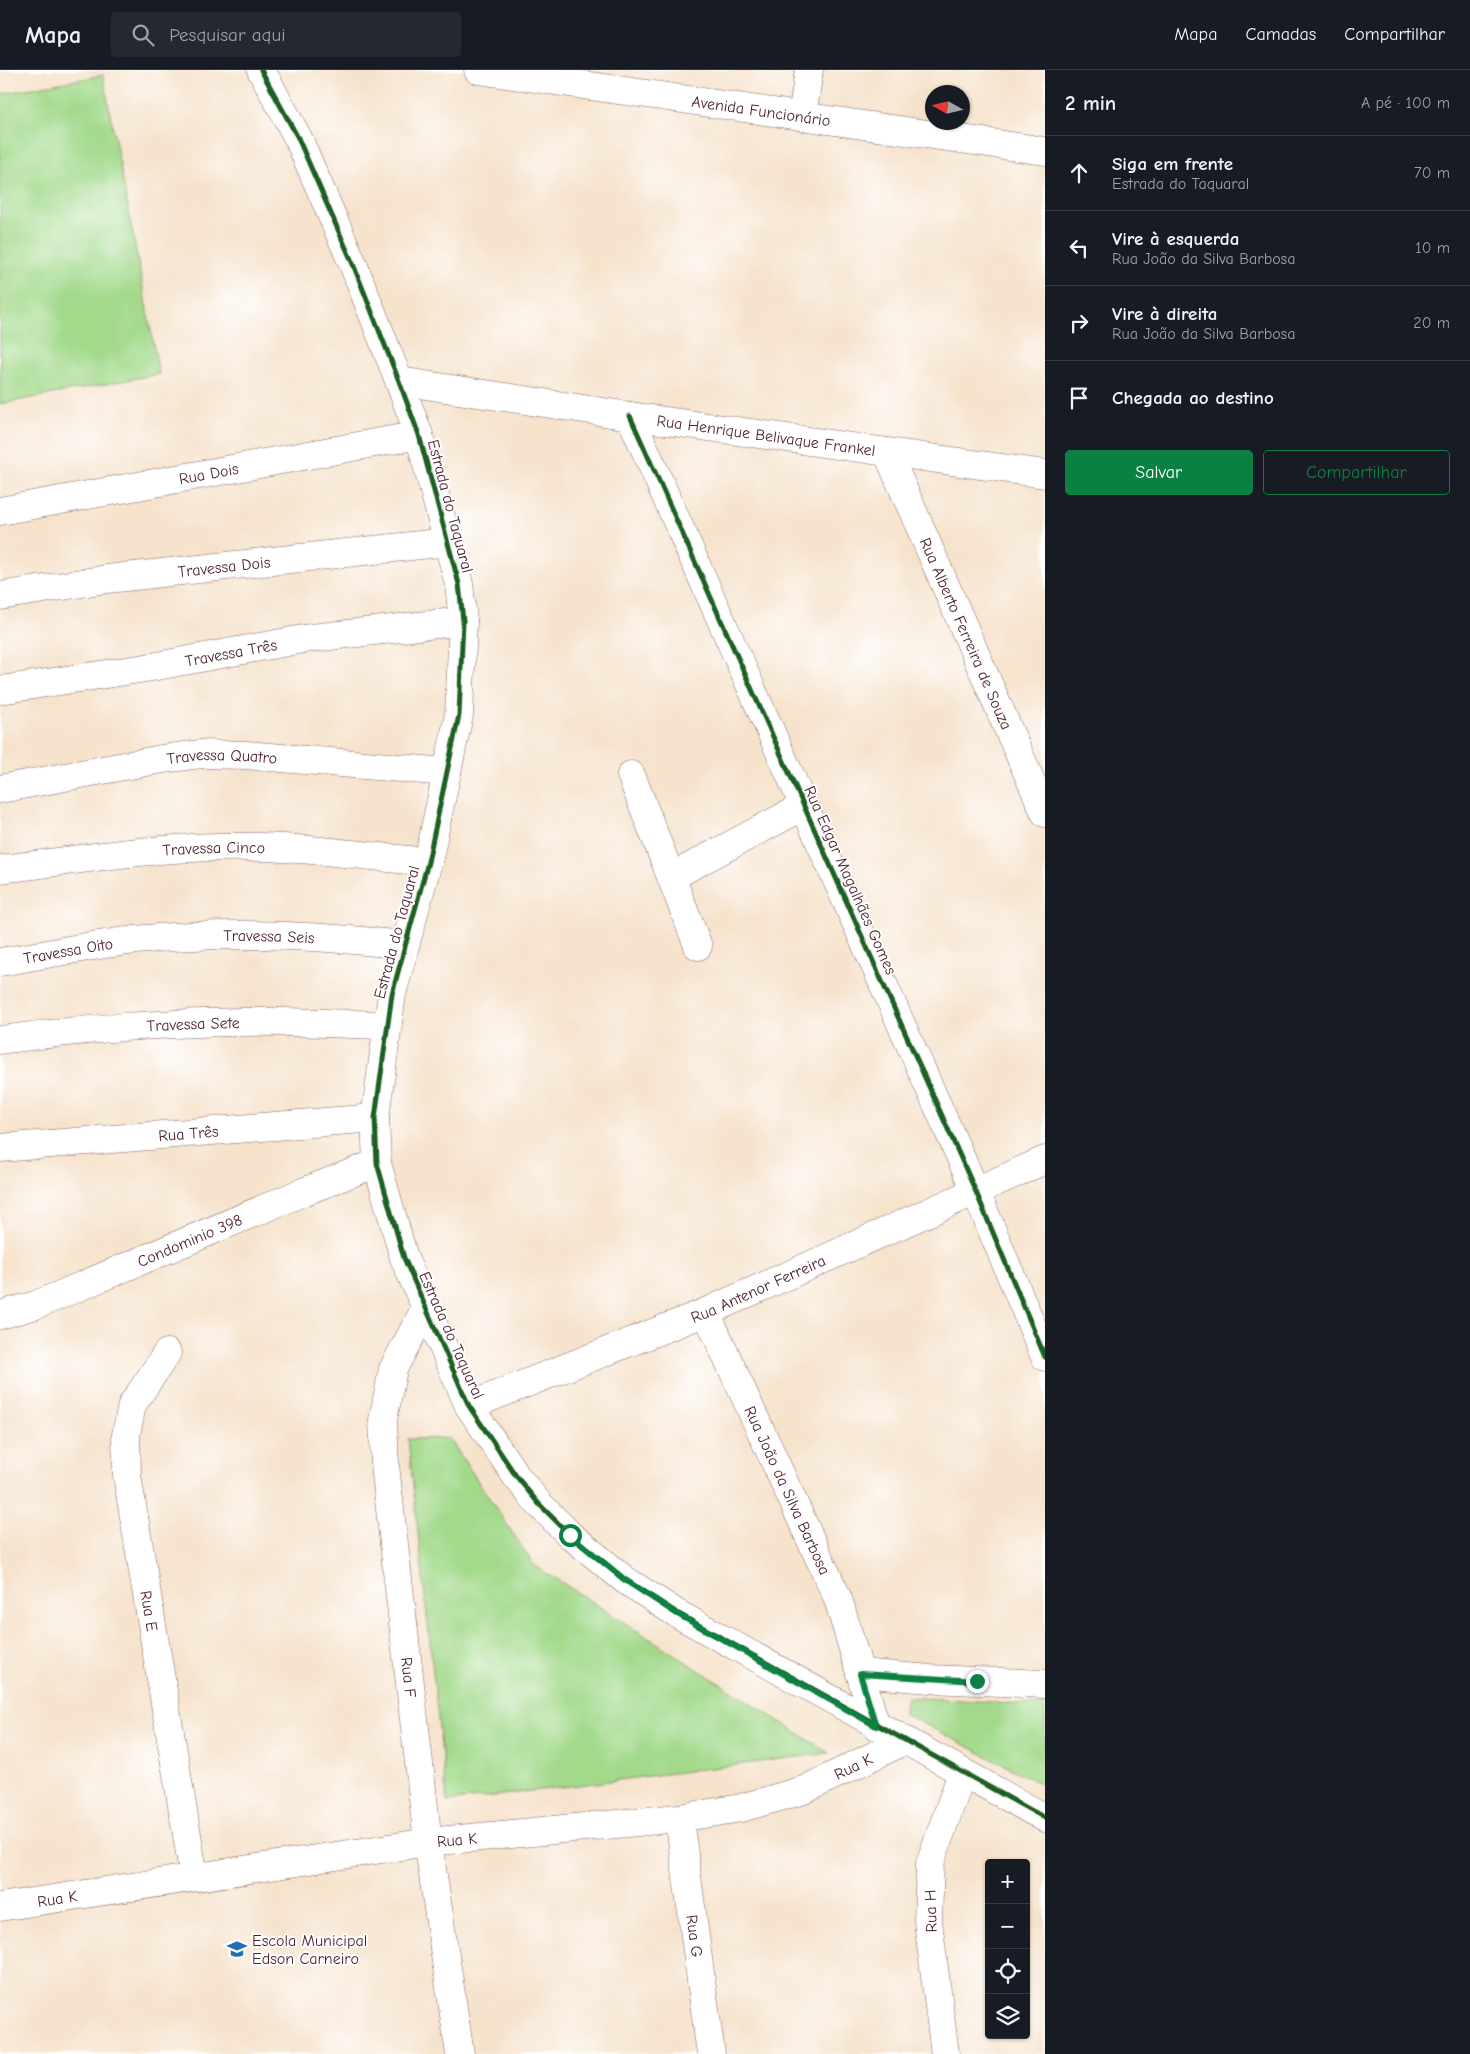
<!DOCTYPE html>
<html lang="pt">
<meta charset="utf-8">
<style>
:root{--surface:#171b24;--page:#242831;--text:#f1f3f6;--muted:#9ea1a6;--line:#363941;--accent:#0b8043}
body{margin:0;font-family:"Comic Neue",sans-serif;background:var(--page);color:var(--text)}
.controls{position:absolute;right:15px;bottom:15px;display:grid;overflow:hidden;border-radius:5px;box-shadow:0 1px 4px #0004}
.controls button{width:45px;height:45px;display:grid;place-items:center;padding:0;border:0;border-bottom:1px solid var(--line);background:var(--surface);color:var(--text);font:25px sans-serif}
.compass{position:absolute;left:925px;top:15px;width:45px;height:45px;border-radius:50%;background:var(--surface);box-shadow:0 1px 4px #0004;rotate:278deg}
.stop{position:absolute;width:15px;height:15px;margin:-11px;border:4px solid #0b8043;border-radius:50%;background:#fff}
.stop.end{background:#0b8043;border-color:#fff;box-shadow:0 1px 5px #0008}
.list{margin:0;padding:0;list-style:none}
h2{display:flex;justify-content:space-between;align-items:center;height:65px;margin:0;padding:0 20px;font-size:21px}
h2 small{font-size:16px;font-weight:400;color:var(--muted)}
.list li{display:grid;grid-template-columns:32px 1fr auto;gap:15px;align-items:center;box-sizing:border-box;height:75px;padding:0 20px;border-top:1px solid var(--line)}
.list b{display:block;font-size:19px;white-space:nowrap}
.list p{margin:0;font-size:16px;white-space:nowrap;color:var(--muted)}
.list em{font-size:16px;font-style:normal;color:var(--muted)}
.actions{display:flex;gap:10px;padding:15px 20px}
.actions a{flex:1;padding:11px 0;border:1px solid var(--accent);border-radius:5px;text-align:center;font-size:18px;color:var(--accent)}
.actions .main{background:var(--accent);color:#fff}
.icon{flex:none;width:28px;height:28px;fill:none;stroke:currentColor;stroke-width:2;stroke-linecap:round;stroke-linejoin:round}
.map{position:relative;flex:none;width:1045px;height:1984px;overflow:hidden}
header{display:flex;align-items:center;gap:30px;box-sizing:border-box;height:70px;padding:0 25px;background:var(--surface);border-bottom:1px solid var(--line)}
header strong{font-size:24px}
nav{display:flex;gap:28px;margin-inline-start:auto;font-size:18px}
.search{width:350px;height:45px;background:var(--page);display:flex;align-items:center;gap:12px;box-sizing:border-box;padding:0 18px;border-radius:5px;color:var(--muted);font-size:19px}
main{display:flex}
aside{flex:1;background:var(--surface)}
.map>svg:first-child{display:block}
.green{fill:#a2d98a;stroke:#767c5a}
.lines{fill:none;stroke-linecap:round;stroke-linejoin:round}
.minor-casing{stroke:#866463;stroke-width:29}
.minor{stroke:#fff;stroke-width:28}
.cycleway-casing{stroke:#fff;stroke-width:8}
.cycleway{stroke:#1b5e20;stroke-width:5}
.route{stroke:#0b8043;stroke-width:6}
.labels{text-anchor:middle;stroke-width:4;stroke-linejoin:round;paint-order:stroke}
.street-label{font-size:16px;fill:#4a1f2b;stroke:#fff}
.poi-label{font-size:16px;fill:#4a1f2b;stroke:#fff;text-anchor:start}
</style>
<header>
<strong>Mapa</strong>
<div class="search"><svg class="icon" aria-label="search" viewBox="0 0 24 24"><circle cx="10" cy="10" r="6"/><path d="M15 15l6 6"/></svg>Pesquisar aqui</div>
<nav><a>Mapa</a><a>Camadas</a><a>Compartilhar</a></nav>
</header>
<main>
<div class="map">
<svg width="1045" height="1984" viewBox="0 0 1045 1984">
<rect width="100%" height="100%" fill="#fff"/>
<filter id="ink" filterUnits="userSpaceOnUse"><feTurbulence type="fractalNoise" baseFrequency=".02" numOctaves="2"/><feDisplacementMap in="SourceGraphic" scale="10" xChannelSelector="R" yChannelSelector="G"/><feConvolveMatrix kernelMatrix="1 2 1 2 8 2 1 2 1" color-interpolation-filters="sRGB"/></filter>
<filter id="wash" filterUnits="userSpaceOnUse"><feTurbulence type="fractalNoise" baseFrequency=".0096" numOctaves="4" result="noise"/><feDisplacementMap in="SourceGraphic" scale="20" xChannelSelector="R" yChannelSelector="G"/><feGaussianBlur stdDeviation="1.12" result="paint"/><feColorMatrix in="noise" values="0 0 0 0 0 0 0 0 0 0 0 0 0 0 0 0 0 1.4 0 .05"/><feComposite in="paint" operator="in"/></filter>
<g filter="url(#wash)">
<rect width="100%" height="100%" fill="#f6e3cc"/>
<path class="green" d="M103,5L159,304L0,334V24Z
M449,1368L534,1495L829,1683L447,1732L408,1369Z
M907,1627L1045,1635V1716L903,1643Z"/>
</g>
<g filter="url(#ink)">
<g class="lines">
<defs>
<g id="minor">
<path d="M261,0L298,68L353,194L399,311L419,365L459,514L463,551L459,645L428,792L392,924L375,1048L377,1093L404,1188L469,1336L516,1406L539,1434L570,1465L625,1510L676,1543L1045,1748"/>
<path id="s1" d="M478,0L1045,81"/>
<path d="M802,47L809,0"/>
<path id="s2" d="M399,311L630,346L1045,404"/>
<path d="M630,346L976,1122L1045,1287"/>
<path id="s3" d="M887,382L1045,743"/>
<path id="s4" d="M0,441L419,365"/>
<path id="s5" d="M0,526L107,509L448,472"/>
<path id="s6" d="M0,620L146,598L303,569L463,551"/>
<path d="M631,705L698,876"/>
<path id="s7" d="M0,719L162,689L201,684L246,685L447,702"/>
<path id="s8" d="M0,799C73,791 146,778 219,777C289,775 358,785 428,792"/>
<path d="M671,807L804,736"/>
<path id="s9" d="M0,892C45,885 90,875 135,870C226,861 313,865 404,875"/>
<path id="s10" d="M0,970C80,959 161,953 242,952C290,951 338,954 386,955"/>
<path id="s11" d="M0,1078L375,1048"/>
<path id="s12" d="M426,1237L393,1299L383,1350L385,1395L428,1772L460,1984"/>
<path id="s13" d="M706,1242L838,1529L876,1656"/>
<path id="s14" d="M0,1245L36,1235L303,1122L377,1093"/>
<path id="s15" d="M167,1283L132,1335L126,1365L127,1405L194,1807"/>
<path id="s16" d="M469,1336L706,1242L1045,1090"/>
<path d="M860,1603L930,1609L1045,1614"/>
<path id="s17" d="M679,1748L711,1984"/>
<path id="s18" d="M0,1837L428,1772L679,1748L741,1738L804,1720L904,1671"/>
<path d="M945,1984L928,1851L930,1793L962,1703"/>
</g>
</defs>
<use href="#minor" class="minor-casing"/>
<use href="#minor" class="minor"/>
<defs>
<path id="cycleway" d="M261,0L298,68L353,194L399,311L419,365L459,514L463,551L459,645L428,792L392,924L375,1048L377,1093L404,1188L469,1336L516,1406L539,1434L570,1465L625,1510L676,1543L1045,1748
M630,346L976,1122L1045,1287"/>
</defs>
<use href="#cycleway" class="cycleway-casing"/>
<use href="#cycleway" class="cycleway"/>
</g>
</g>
<g class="lines" filter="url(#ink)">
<path class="route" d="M570,1465L625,1510L676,1543L876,1656L860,1604L977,1611"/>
</g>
<defs>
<symbol id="school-bare" viewBox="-9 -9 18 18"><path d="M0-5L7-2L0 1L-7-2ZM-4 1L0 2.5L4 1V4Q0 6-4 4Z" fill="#1f6fb2" stroke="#fff" stroke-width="2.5" paint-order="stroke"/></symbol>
</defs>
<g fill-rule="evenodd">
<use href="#school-bare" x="223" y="1865" width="28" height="28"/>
</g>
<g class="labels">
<g class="street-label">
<text dy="6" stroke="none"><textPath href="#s1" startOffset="286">Avenida Funcionário</textPath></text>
<text dy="6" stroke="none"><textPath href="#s2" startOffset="371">Rua Henrique Belivaque Frankel</textPath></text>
<text dy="6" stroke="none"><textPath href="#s4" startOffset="212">Rua Dois</textPath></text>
<text transform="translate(451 436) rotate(75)" y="6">Estrada do Taquaral</text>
<text dy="6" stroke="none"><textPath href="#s5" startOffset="226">Travessa Dois</textPath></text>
<text dy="6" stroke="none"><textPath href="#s3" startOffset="198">Rua Alberto Ferreira de Souza</textPath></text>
<text dy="6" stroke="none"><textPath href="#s6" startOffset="234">Travessa Três</textPath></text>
<text dy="6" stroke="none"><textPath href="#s7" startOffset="225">Travessa Quatro</textPath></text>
<text dy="6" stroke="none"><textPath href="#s8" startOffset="215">Travessa Cinco</textPath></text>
<text transform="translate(851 810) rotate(66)" y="6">Rua Edgar Magalhães Gomes</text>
<text transform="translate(396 862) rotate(-75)" y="6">Estrada do Taquaral</text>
<text dy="6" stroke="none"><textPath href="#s9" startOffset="271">Travessa Seis</textPath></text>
<text dy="6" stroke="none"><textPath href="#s9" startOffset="69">Travessa Oito</textPath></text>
<text dy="6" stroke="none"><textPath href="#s10" startOffset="194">Travessa Sete</textPath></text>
<text dy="6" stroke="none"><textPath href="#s11" startOffset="189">Rua Três</textPath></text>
<text dy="6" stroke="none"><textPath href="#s14" startOffset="204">Condominio 398</textPath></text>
<text dy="6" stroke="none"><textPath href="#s16" startOffset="312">Rua Antenor Ferreira</textPath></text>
<text transform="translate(452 1265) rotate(66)" y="6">Estrada do Taquaral</text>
<text dy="6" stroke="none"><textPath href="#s13" startOffset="196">Rua João da Silva Barbosa</textPath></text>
<text dy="6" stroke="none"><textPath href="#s15" startOffset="271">Rua E</textPath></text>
<text dy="6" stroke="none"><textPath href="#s12" startOffset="381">Rua F</textPath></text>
<text dy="6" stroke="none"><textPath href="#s18" startOffset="868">Rua K</textPath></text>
<text dy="6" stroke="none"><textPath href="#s18" startOffset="462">Rua K</textPath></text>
<text dy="6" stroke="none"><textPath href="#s18" startOffset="58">Rua K</textPath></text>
<text transform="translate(930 1841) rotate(-92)" y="6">Rua H</text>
<text dy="6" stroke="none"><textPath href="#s17" startOffset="119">Rua G</textPath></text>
</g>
<g class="poi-label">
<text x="252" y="1876">Escola Municipal<tspan x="252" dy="18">Edson Carneiro</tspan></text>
</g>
</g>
</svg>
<div class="controls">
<button>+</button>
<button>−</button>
<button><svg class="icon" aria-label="locate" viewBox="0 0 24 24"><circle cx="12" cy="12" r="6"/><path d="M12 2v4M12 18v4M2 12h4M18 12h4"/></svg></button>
<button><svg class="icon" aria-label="layers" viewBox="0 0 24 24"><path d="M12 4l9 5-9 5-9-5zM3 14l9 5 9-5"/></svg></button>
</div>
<svg class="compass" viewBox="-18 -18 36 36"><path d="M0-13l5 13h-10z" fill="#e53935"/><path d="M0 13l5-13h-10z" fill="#9ea1a6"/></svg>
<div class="stop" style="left:570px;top:1465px"></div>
<div class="stop end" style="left:977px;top:1611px"></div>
</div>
<aside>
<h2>2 min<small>A pé · 100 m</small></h2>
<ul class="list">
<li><svg class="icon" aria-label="ahead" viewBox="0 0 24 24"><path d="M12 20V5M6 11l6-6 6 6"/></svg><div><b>Siga em frente</b><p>Estrada do Taquaral</p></div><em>70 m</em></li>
<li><svg class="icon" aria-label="left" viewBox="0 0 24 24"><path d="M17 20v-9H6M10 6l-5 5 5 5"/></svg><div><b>Vire à esquerda</b><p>Rua João da Silva Barbosa</p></div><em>10 m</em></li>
<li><svg class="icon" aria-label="right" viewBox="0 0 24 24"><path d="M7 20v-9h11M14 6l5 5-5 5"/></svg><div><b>Vire à direita</b><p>Rua João da Silva Barbosa</p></div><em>20 m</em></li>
<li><svg class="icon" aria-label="arrive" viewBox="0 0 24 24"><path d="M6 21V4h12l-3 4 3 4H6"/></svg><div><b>Chegada ao destino</b></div></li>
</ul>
<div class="actions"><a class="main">Salvar</a><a>Compartilhar</a></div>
</aside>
</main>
